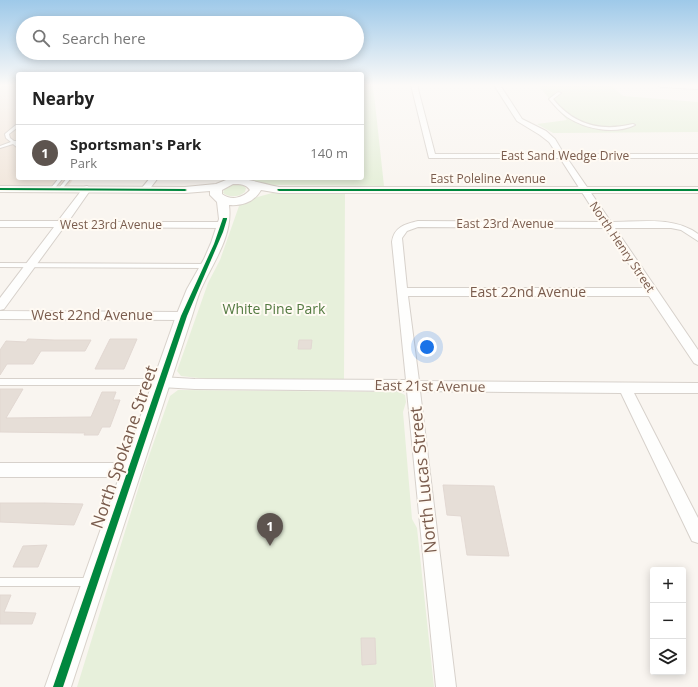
<!DOCTYPE html>
<meta charset="utf-8">
<style>
:root{--surface:#fff;--page:#f6f6f6;--text:#222;--muted:#767676;--line:#e0e0e0;--accent:#5d544f}
body{margin:0;font-family:"Open Sans",sans-serif;background:var(--page);color:var(--text)}
.controls{position:absolute;right:12px;bottom:12px;display:grid;overflow:hidden;border-radius:4px;box-shadow:0 2px 10px #0003}
.controls button{width:36px;height:36px;display:grid;place-items:center;padding:0;border:0;border-bottom:1px solid var(--line);background:var(--surface);color:var(--text);font:20px sans-serif}
.you{position:absolute;left:427px;top:347px;width:14px;height:14px;margin:-10px;border:3px solid #fff;border-radius:50%;background:#1a73e8;box-shadow:0 0 0 6px #1a73e833}
.badge{display:grid;place-items:center;width:26px;height:26px;border-radius:50%;background:var(--accent);color:#fff;font-size:13px;font-weight:700}
.pin{position:absolute;translate:-50% -33px;filter:drop-shadow(0 1px 2px #0008)}
.pin::after{content:'';position:absolute;top:21px;width:14px;height:12px;background:inherit;clip-path:polygon(0 0,100% 0,50% 100%)}
.list{margin:0;padding:0;list-style:none}
h2{display:flex;justify-content:space-between;align-items:center;height:52px;margin:0;padding:0 16px;font-size:17px}
h2 small{font-size:13px;font-weight:400;color:var(--muted)}
.list li{display:grid;grid-template-columns:26px 1fr auto;gap:12px;align-items:center;box-sizing:border-box;height:56px;padding:0 16px;border-top:1px solid var(--line)}
.list b{display:block;font-size:15px;white-space:nowrap}
.list p{margin:0;font-size:13px;white-space:nowrap;color:var(--muted)}
.list em{font-size:13px;font-style:normal;color:var(--muted)}
.icon{flex:none;width:22px;height:22px;fill:none;stroke:currentColor;stroke-width:2;stroke-linecap:round;stroke-linejoin:round}
.map{position:relative;flex:none;width:698px;height:687px;overflow:hidden}
.search{position:absolute;background:var(--surface);box-shadow:0 2px 10px #0003;left:16px;top:16px;width:348px;height:44px;display:flex;align-items:center;gap:10px;box-sizing:border-box;padding:0 14px;border-radius:22px;color:var(--muted);font-size:15px}
.panel{position:absolute;background:var(--surface);box-shadow:0 2px 10px #0003;left:16px;top:72px;width:348px;height:108px;border-radius:4px}
.map>svg:first-child{display:block}
.residential{fill:#f2e8de}
.green{fill:#e7f0db}
.building{fill:#e6ded7;stroke:#e2d8d2}
.lines{fill:none;stroke-linecap:round;stroke-linejoin:round}
.lane-casing{stroke:#d7d1cb;stroke-width:2}
.street-casing{stroke:#d7d1cb;stroke-width:2}
.secondary-casing{stroke:#d9d2cb;stroke-width:2}
.lane{fill:#fefefd;fill-rule:evenodd}
.street{fill:#fefefd;fill-rule:evenodd}
.secondary{fill:#fefefd;fill-rule:evenodd}
.cycleway-casing{stroke:#fffaf3;stroke-width:2}
.cycleway{fill:#00873e;fill-rule:evenodd}
.labels{text-anchor:middle;stroke-width:4;stroke-linejoin:round;paint-order:stroke}
.far-street-label{font-size:12px;fill:#7a5c4d;stroke:#fffaf3}
.street-label{font-size:14px;fill:#7a5c4d;stroke:#fffaf3}
.park-label{font-size:14px;fill:#537a41;stroke:#fffaf3}
.near-street-label{font-size:17px;fill:#7a5c4d;stroke:#fffaf3}
</style>
<div class="map">
<svg width="698" height="687" viewBox="0 0 698 687">
<rect width="100%" height="100%" fill="#f9f5f0"/>
<path class="residential" d="M3,85H18V178H74L69,185H0V87Z"/>
<path class="green" d="M362,85H373L384,186L266,185L251,180L250,178H362Z
M538,85H611L623,96L698,102V132L553,133L537,124L567,120Z
M235,184L242,185L246,188L245,192C239,197 230,198 223,193L225,187Z
M272,193L345,194L344,379H207L181,376L177,371L208,283L220,260L239,206L250,199Z
M178,390L399,392L405,395L406,402L403,412L412,519L417,528L434,687H77L144,470L170,396Z"/>
<path class="building" d="M28,339L54,340H91L85,351H41L33,364H7L0,375V350L6,341L26,342Z
M110,339H137L124,369H95Z
M299,340H312L311,349H298Z
M0,389H23L6,418L91,417L102,392H116L113,400H120L110,427H102L98,435H84L85,433L0,432Z
M443,485L494,486L509,556L467,555L461,516L447,515Z
M0,503H44L83,504L74,525L0,522Z
M47,545L38,567H13L23,546Z
M0,595H11L4,612L36,613L32,624H0Z
M361,638H375L376,664L362,665Z"/>
<g class="lines">
<defs>
<path id="lane" d="M558,92L561,93L553,99C574,125 601,132 633,124L635,125C614,135 585,129 567,117C560,112 555,106 549,99Z
M17,124H18V127L9,134L10,138L14,141H16L18,142L16,143L18,145V148L13,144L0,148V146L11,142L6,138L5,134Z
M59,178H63L53,190H51V188Z
M67,178H71L61,190H59V188Z
M0,263L206,264L209,266L206,268L0,267Z
M0,379H160L162,380L163,382L162,384L160,385H0Z
M0,578H90L93,579L94,582L93,585L90,586H0Z"/>
<path id="street" d="M411,85H417L435,154H557L549,142L540,135L517,121L494,85H500L522,119L546,131L555,139L564,154H698V158H567L611,222C640,222 674,216 698,234V241L681,230L671,228H615L698,350V365L694,363L649,296H408L419,381L698,383V393H634L698,518V543L692,541L621,393L420,391L456,687H436L407,391L195,389L161,387L156,386L155,382L156,378L161,377L195,379L406,380L392,242C394,227 405,224 418,221L601,222L560,158H429ZM418,227L605,228L645,288H407L402,238L407,231Z
M658,85H698V89L661,87Z
M150,178H158L148,191H142L141,189Z
M87,186L91,189L68,222H223L228,225L223,228L64,227L4,309L0,310V298L54,227H0V221H58L84,187Z
M0,311L184,312L190,316L184,320L0,319Z
M0,463H131L136,465L138,470L136,475L131,477H0Z"/>
<path id="secondary" d="M231,178C248,178 262,184 279,187H698V193H279L261,190C254,202 243,206 229,205C233,237 213,262 201,289C197,298 195,307 192,316L71,687H45L176,316L187,289L204,259L211,243L219,219L217,202L210,195V191L185,193L0,192V186L185,187L216,184ZM233,184C240,184 246,184 250,190C243,198 231,201 222,194V190Z"/>
</defs>
<use href="#lane" class="lane-casing"/>
<use href="#street" class="street-casing"/>
<use href="#secondary" class="secondary-casing"/>
<use href="#lane" class="lane"/>
<use href="#street" class="street"/>
<use href="#secondary" class="secondary"/>
<defs>
<path id="cycleway" d="M0,188L185,189L187,190L185,191L0,190Z
M278,189H698V191H279L277,190Z
M223,218H227V219L223,232L187,316L63,687H53L181,316L214,244Z"/>
</defs>
<use href="#cycleway" class="cycleway-casing"/>
<use href="#cycleway" class="cycleway"/>
</g>
<linearGradient id="sky" x2="0" y2="1"><stop stop-color="#9ec9e9"/><stop offset="0.47" stop-color="#fcfaf8"/><stop offset="1" stop-color="#fcfaf8" stop-opacity="0"/></linearGradient>
<rect width="698" height="181" fill="url(#sky)"/>
<g class="labels">
<g class="far-street-label">
<text x="565" y="160">East Sand Wedge Drive</text>
<text x="488" y="183">East Poleline Avenue</text>
<text x="505" y="228">East 23rd Avenue</text>
<text x="111" y="229">West 23rd Avenue</text>
<text transform="translate(622 247) rotate(56)" y="4">North Henry Street</text>
</g>
<g class="street-label">
<text x="528" y="297">East 22nd Avenue</text>
<text x="92" y="320">West 22nd Avenue</text>
<text transform="translate(430 386) rotate(1)" y="5">East 21st Avenue</text>
</g>
<g class="park-label">
<text x="274" y="314">White Pine Park</text>
</g>
<g class="near-street-label">
<text transform="translate(124 447) rotate(-71)" y="6">North Spokane Street</text>
<text transform="translate(423 480) rotate(-96)" y="6">North Lucas Street</text>
</g>
</g>
</svg>
<div class="controls">
<button>+</button>
<button>−</button>
<button><svg class="icon" aria-label="layers" viewBox="0 0 24 24"><path d="M12 4l9 5-9 5-9-5zM3 14l9 5 9-5"/></svg></button>
</div>
<div class="you"></div>
<div class="pin badge" style="left:270px;top:546px">1</div>
<div class="search"><svg class="icon" aria-label="search" viewBox="0 0 24 24"><circle cx="10" cy="10" r="6"/><path d="M15 15l6 6"/></svg>Search here</div>
<section class="panel">
<h2>Nearby<small></small></h2>
<ul class="list">
<li><span class="badge">1</span><div><b>Sportsman's Park</b><p>Park</p></div><em>140 m</em></li>
</ul>
</section>
</div>
